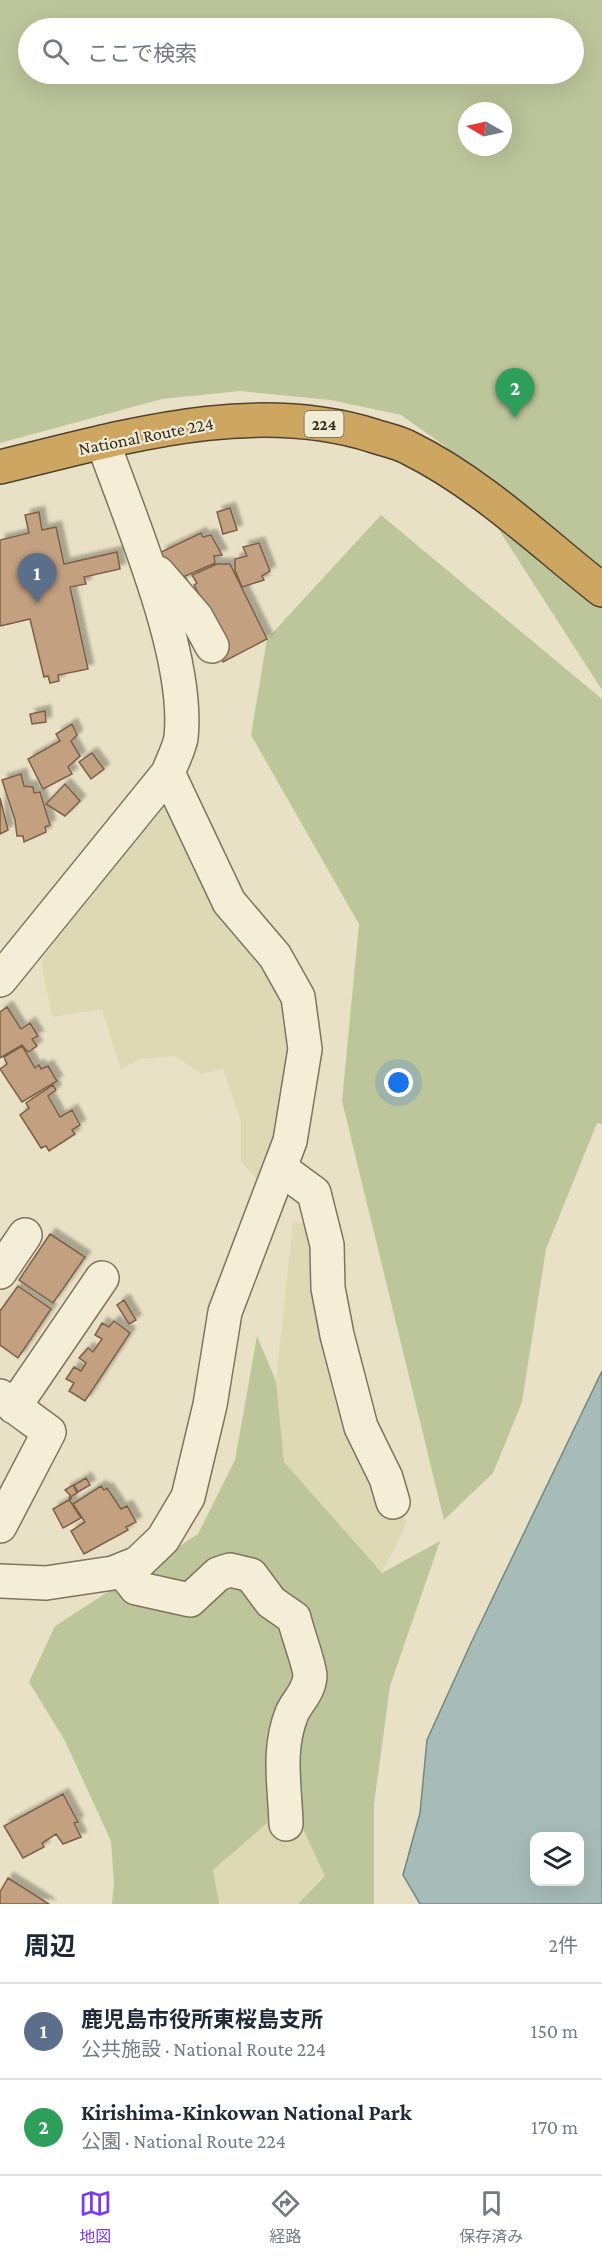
<!DOCTYPE html>
<html lang="ja">
<meta charset="utf-8">
<style>
:root{--surface:#fff;--page:#f2f2f3;--text:#1f2937;--muted:#747a83;--line:#e0e1e3;--accent:#7c3aed}
body{margin:0;font-family:"Crimson Pro","Noto Sans JP",serif;background:var(--page);color:var(--text)}
.controls{position:absolute;right:18px;bottom:18px;display:grid;overflow:hidden;border-radius:12px;box-shadow:0 6px 24px #0002}
.controls button{width:54px;height:54px;display:grid;place-items:center;padding:0;border:0;border-bottom:2px solid var(--line);background:var(--surface);color:var(--text);font:30px sans-serif}
.compass{position:absolute;left:458px;top:102px;width:54px;height:54px;border-radius:50%;background:var(--surface);box-shadow:0 6px 24px #0002;rotate:279deg}
.you{position:absolute;left:399px;top:1083px;width:21px;height:21px;margin:-15px;border:4px solid #fff;border-radius:50%;background:#1a73e8;box-shadow:0 0 0 9px #1a73e833}
.badge{display:grid;place-items:center;width:39px;height:39px;border-radius:50%;background:var(--accent);color:#fff;font-size:20px;font-weight:700}
.pin{position:absolute;translate:-50% -50px;filter:drop-shadow(0 2px 3px #0008)}
.pin::after{content:'';position:absolute;top:32px;width:21px;height:18px;background:inherit;clip-path:polygon(0 0,100% 0,50% 100%)}
.list{margin:0;padding:0;list-style:none}
h2{display:flex;justify-content:space-between;align-items:center;height:78px;margin:0;padding:0 24px;font-size:26px}
h2 small{font-size:20px;font-weight:400;color:var(--muted)}
.list li{display:grid;grid-template-columns:39px 1fr auto;gap:18px;align-items:center;box-sizing:border-box;height:96px;padding:0 24px;border-top:2px solid var(--line)}
.list b{display:block;font-size:22px;white-space:nowrap}
.list p{margin:0;font-size:20px;white-space:nowrap;color:var(--muted)}
.list em{font-size:20px;font-style:normal;color:var(--muted)}
.icon{flex:none;width:33px;height:33px;fill:none;stroke:currentColor;stroke-width:2;stroke-linecap:round;stroke-linejoin:round}
.map{position:relative;flex:none;width:602px;height:1904px;overflow:hidden}
.search{position:absolute;background:var(--surface);box-shadow:0 6px 24px #0002;left:18px;right:18px;top:18px;height:66px;display:flex;align-items:center;gap:15px;box-sizing:border-box;padding:0 21px;border-radius:33px;color:var(--muted);font-size:22px}
.sheet{height:270px;background:var(--surface)}
nav{display:flex;justify-content:space-around;align-items:center;box-sizing:border-box;height:84px;border-top:2px solid var(--line);background:var(--surface);font-size:16px;color:var(--muted)}
nav a{display:grid;justify-items:center;gap:3px}
nav .on{color:var(--accent)}
.map>svg:first-child{display:block}
.farmland{fill:#ddd9b4}
.green{fill:#bdc59b;fill-rule:evenodd}
.water{fill:#a7bcb8;stroke:#6f8985;stroke-width:1.5;fill-rule:evenodd}
.building{fill:#c2a080;stroke:#7d6047;stroke-width:1.5;filter:url(#shadow)}
.lines{fill:none;stroke-linecap:round;stroke-linejoin:round}
.minor-casing{stroke:#81735e;stroke-width:36}
.highway-casing{stroke:#504231;stroke-width:36}
.minor{stroke:#f4eed8;stroke-width:33}
.highway{stroke:#cda661;stroke-width:33}
.labels{text-anchor:middle;stroke-width:4.5;stroke-linejoin:round;paint-order:stroke}
.shield{fill:#f1ebd4;stroke:#6c6556;stroke-width:1.5}
.shield-label{font-size:16px;font-weight:bold;fill:#332b20}
.street-label{font-size:18px;fill:#332b20;stroke:#f1ebd4}
</style>
<div class="map">
<svg width="602" height="1904" viewBox="0 0 602 1904">
<defs>
<filter id="shadow"><feDropShadow dx="5.5" dy="-5.5" stdDeviation="1.5" flood-color="#0004"/></filter>
</defs>
<rect width="100%" height="100%" fill="#e8e1c6"/>
<path class="farmland" d="M168,799L284,994L293,1036L277,1146L257,1179L241,1162V1121L223,1069L201,1074L176,1056L139,1059L121,1070L102,1009L52,1017L41,960Z
M308,1222L315,1294L337,1409L407,1522L382,1573L284,1462L276,1381L293,1223Z
M273,1817L303,1829L325,1876L298,1904H219L213,1870Z"/>
<path class="green" d="M0,0H602V690L445,446L401,415L331,400L240,391L162,399L0,443ZM28,28H574V74H28ZM467,111H503V147H467Z
M381,515L602,699V1124L597,1123L546,1249L522,1402L493,1473L444,1520L342,1101L359,924L251,735L267,639Z
M257,1336L276,1381L284,1462L382,1573L440,1541L390,1686L374,1804V1904H298L325,1876L303,1829L274,1817L213,1870L219,1904H112L114,1883L111,1841L65,1741L29,1682L55,1626L198,1534L235,1460Z"/>
<path class="water" d="M602,1371V1904H420L403,1875L420,1813L427,1740L472,1641ZM534,1836H580V1882H534Z"/>
<path class="building" d="M230,508L237,530L223,534L217,512Z
M39,512L42,530L56,527L64,564L117,552L120,569L84,577L86,584L70,587L88,669L58,675L59,681L50,683L48,676L44,677L30,619L0,626V540L29,533L25,515Z
M201,533L203,537L211,535L222,555L214,556L215,563L185,576L187,580L174,583L161,552Z
M259,543L270,571L262,576L264,580L242,587L235,570V559L247,556L243,547Z
M217,564H230L267,639L223,662L208,612L194,585L197,583L192,575Z
M45,711L46,722L32,724L30,714Z
M72,724L77,735L71,741L80,756L68,767L72,774L43,789L28,759L60,741L56,734Z
M92,753L104,769L91,779L79,762Z
M21,774L24,786L33,787L34,793L40,792L50,825L45,827L46,832L24,842L23,836H17L15,820L2,780Z
M65,784L80,801L65,816L46,804Z
M0,798L8,830L0,834Z
M7,1007L21,1029L30,1023L38,1036L32,1039L37,1046L28,1052L22,1045L0,1058V1012Z
M22,1046L35,1068L39,1065L41,1069L48,1066L57,1081L22,1102L0,1069L7,1064L4,1057Z
M53,1085L56,1090L48,1096L60,1117L72,1110L80,1125L72,1130L75,1134L49,1151L46,1146L41,1148L20,1115L29,1108L26,1103Z
M50,1234L85,1257L53,1303L19,1280Z
M18,1286L51,1309L18,1358L0,1345V1311Z
M124,1300L136,1320L129,1324L117,1305Z
M114,1321L130,1333L85,1401L69,1391L74,1383L66,1379L74,1367L81,1371L86,1363L79,1358L88,1348L93,1352L102,1339L95,1335L102,1323L109,1327Z
M86,1478L90,1485L78,1492L74,1485Z
M73,1485L77,1493L72,1496L70,1501L81,1518L63,1528L53,1509L69,1500L70,1495L65,1490Z
M101,1486L104,1490L107,1488L121,1509L127,1506L136,1522L126,1527L128,1530L84,1554L71,1531L85,1522L73,1504Z
M63,1794L78,1822L74,1823L81,1837L63,1844L56,1834L42,1843L44,1847L23,1858L4,1826Z
M8,1878L49,1904H0V1892Z"/>
<g class="lines">
<defs>
<path id="minor" d="M149,569L158,573L196,617L212,646
M0,980L168,773C172,762 179,749 181,738C190,656 131,522 103,442
M280,1168L314,1193L327,1245L328,1288L337,1335L361,1427L386,1478L393,1502
M0,1272L25,1235
M0,1396L49,1432L0,1526
M14,1407L102,1278
M122,1570L136,1588L190,1600L218,1574L230,1570L251,1575L271,1602L294,1618C297,1632 310,1666 310,1676C309,1692 298,1700 292,1713C277,1750 285,1786 286,1824
M0,1581L46,1583L113,1573L138,1563L163,1539L188,1497L210,1405L225,1312L290,1141L305,1049L298,997L275,956L229,902L168,773"/>
<path id="highway" d="M0,467C121,438 251,397 374,436C386,440 398,442 409,448C480,483 540,541 602,590"/>
</defs>
<use href="#minor" class="minor-casing"/>
<use href="#highway" class="highway-casing"/>
<use href="#minor" class="minor"/>
<use href="#highway" class="highway"/>
</g>
<g class="labels">
<rect class="shield" x="304.5" y="411" width="39" height="26" rx="4.5"/>
<g class="shield-label">
<text x="324" y="430">224</text>
</g>
<g class="street-label">
<text transform="translate(146 436) rotate(-11)" y="6">National Route 224</text>
</g>
</g>
</svg>
<div class="controls">
<button><svg class="icon" aria-label="layers" viewBox="0 0 24 24"><path d="M12 4l9 5-9 5-9-5zM3 14l9 5 9-5"/></svg></button>
</div>
<svg class="compass" viewBox="-18 -18 36 36"><path d="M0-13l5 13h-10z" fill="#e53935"/><path d="M0 13l5-13h-10z" fill="#747a83"/></svg>
<div class="you"></div>
<div class="pin badge" style="left:37px;top:603px;background:#5c6f8a">1</div>
<div class="pin badge" style="left:515px;top:418px;background:#2e9e5b">2</div>
<div class="search"><svg class="icon" aria-label="search" viewBox="0 0 24 24"><circle cx="10" cy="10" r="6"/><path d="M15 15l6 6"/></svg>ここで検索</div>
</div>
<section class="sheet">
<h2>周辺<small>2件</small></h2>
<ul class="list">
<li><span class="badge" style="background:#5c6f8a">1</span><div><b>鹿児島市役所東桜島支所</b><p>公共施設 · National Route 224</p></div><em>150 m</em></li>
<li><span class="badge" style="background:#2e9e5b">2</span><div><b>Kirishima-Kinkowan National Park</b><p>公園 · National Route 224</p></div><em>170 m</em></li>
</ul>
</section>
<nav>
<a class="on"><svg class="icon" aria-label="map" viewBox="0 0 24 24"><path d="M3 6l6-2 6 2 6-2v14l-6 2-6-2-6 2zM9 4v14M15 6v14"/></svg>地図</a>
<a><svg class="icon" aria-label="directions" viewBox="0 0 24 24"><path d="M12 3l9 9-9 9-9-9zM9 14v-3h6M13 9l2 2-2 2"/></svg>経路</a>
<a><svg class="icon" aria-label="saved" viewBox="0 0 24 24"><path d="M7 4h10v16l-5-4-5 4z"/></svg>保存済み</a>
</nav>
